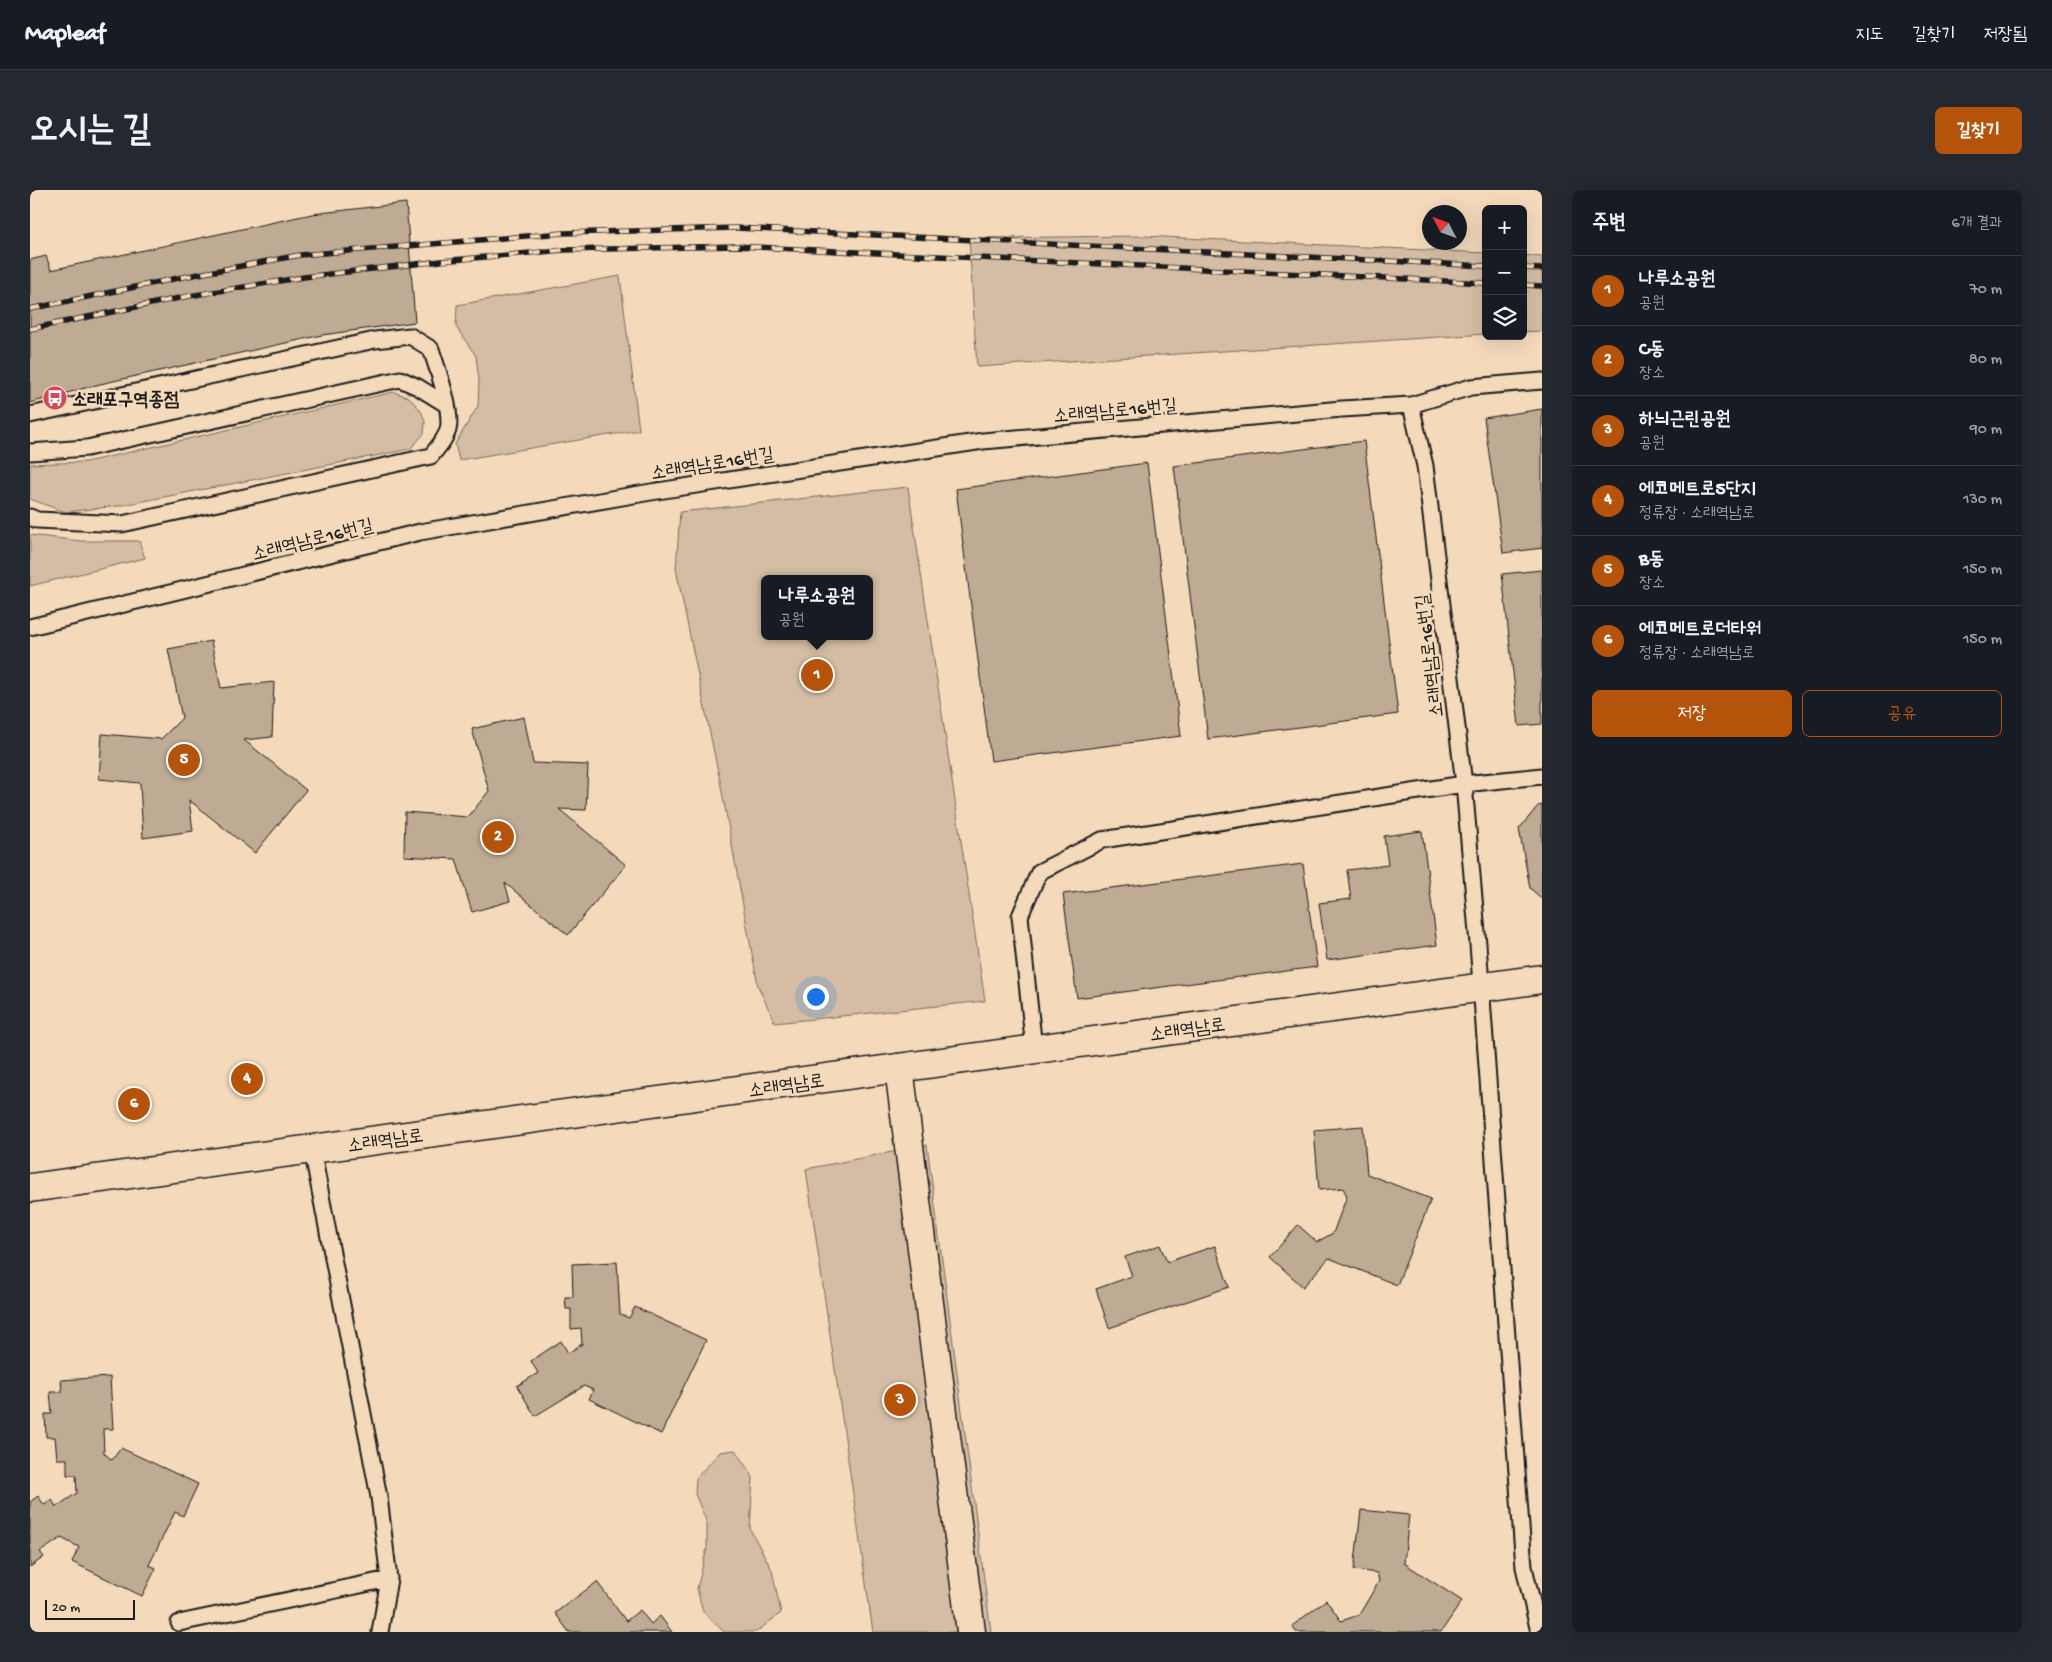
<!DOCTYPE html>
<html lang="ko">
<meta charset="utf-8">
<style>
:root{--surface:#171b24;--page:#242831;--text:#f1f3f6;--muted:#9ea1a6;--line:#363941;--accent:#b45309}
body{margin:0;font-family:"Gochi Hand","Poor Story",sans-serif;background:var(--page);color:var(--text)}
.controls{position:absolute;right:15px;top:15px;display:grid;overflow:hidden;border-radius:8px;box-shadow:0 5px 20px #0002}
.controls button{width:45px;height:45px;display:grid;place-items:center;padding:0;border:0;border-bottom:1px solid var(--line);background:var(--surface);color:var(--text);font:25px sans-serif}
.compass{position:absolute;left:1392px;top:15px;width:45px;height:45px;border-radius:50%;background:var(--surface);box-shadow:0 5px 20px #0002;rotate:311deg}
.scale{position:absolute;left:15px;bottom:12px;width:90px;box-sizing:border-box;padding-left:5px;border:2px solid #1c1c1c;border-top:0;font-size:14px;line-height:18px;white-space:nowrap;color:#1c1c1c;-webkit-text-stroke:4px #f4d9bb;paint-order:stroke}
.you{position:absolute;left:785px;top:806px;width:18px;height:18px;margin:-12px;border:4px solid #fff;border-radius:50%;background:#1a73e8;box-shadow:0 0 0 8px #1a73e833}
.badge{display:grid;place-items:center;width:32px;height:32px;border-radius:50%;background:var(--accent);color:#fff;font-size:16px;font-weight:700}
.pin{position:absolute;translate:-50% -50%;border:2px solid #fff;box-shadow:0 1px 5px #0006}
.popup{position:absolute;left:731px;top:385px;width:112px;height:65px;box-sizing:border-box;display:grid;place-content:center;border-radius:8px;background:var(--surface);filter:drop-shadow(0 1px 4px #0005);font-size:16px;white-space:nowrap;color:var(--muted)}
.popup b{font-size:19px;color:var(--text)}
.popup::after{content:'';position:absolute;left:50%;top:100%;margin-left:-10px;border:10px solid transparent;border-top-color:var(--surface)}
.list{margin:0;padding:0;list-style:none}
h2{display:flex;justify-content:space-between;align-items:center;height:65px;margin:0;padding:0 20px;font-size:21px}
h2 small{font-size:16px;font-weight:400;color:var(--muted)}
.list li{display:grid;grid-template-columns:32px 1fr auto;gap:15px;align-items:center;box-sizing:border-box;height:70px;padding:0 20px;border-top:1px solid var(--line)}
.list b{display:block;font-size:19px;white-space:nowrap}
.list p{margin:0;font-size:16px;white-space:nowrap;color:var(--muted)}
.list em{font-size:16px;font-style:normal;color:var(--muted)}
.actions{display:flex;gap:10px;padding:15px 20px}
.actions a{flex:1;padding:11px 0;border:1px solid var(--accent);border-radius:8px;text-align:center;font-size:18px;color:var(--accent)}
.actions .main{background:var(--accent);color:#fff}
.icon{flex:none;width:28px;height:28px;fill:none;stroke:currentColor;stroke-width:2;stroke-linecap:round;stroke-linejoin:round}
.map{position:relative;flex:none;width:1512px;height:1442px;overflow:hidden;border-radius:8px}
header{display:flex;align-items:center;gap:30px;box-sizing:border-box;height:70px;padding:0 25px;background:var(--surface);border-bottom:1px solid var(--line)}
header strong{font-size:24px}
nav{display:flex;gap:28px;margin-inline-start:auto;font-size:18px}
.intro{display:flex;align-items:center;justify-content:space-between;box-sizing:border-box;height:120px;padding:0 30px}
h1{margin:0;font-size:35px}
.button{padding:12px 22px;border-radius:8px;background:var(--accent);color:#fff;font-size:18px;font-weight:700}
main{display:flex;gap:30px;padding:0 30px}
aside{flex:1;background:var(--surface);border-radius:8px;box-shadow:0 5px 20px #0002}
.map>svg:first-child{display:block}
.green{fill:#d4bda4;stroke:#786c60;fill-rule:evenodd}
.building{fill:#bfaa93;stroke:#1c1c1c}
.lines{fill:none;stroke-linecap:round;stroke-linejoin:round}
.lane-casing{stroke:#1c1c1c;stroke-width:19}
.street-casing{stroke:#1c1c1c;stroke-width:31}
.secondary-casing{stroke:#1c1c1c;stroke-width:31}
.lane{stroke:#f4d9bb;stroke-width:15}
.street{stroke:#f4d9bb;stroke-width:28}
.secondary{stroke:#f4d9bb;stroke-width:28}
.rail-casing{stroke:#1c1c1c;stroke-width:5.5}
.rail{stroke:#f4d9bb;stroke-width:4;stroke-dasharray:11;stroke-linecap:butt}
.labels{text-anchor:middle;stroke-width:5;stroke-linejoin:round;paint-order:stroke}
.poi-label{font-size:19px;font-weight:bold;fill:#1c1c1c;stroke:#f4d9bb;text-anchor:start}
.street-label{font-size:19px;fill:#1c1c1c;stroke:#f4d9bb}
</style>
<header>
<strong>Mapleaf</strong>
<nav><a>지도</a><a>길찾기</a><a>저장됨</a></nav>
</header>
<div class="intro"><h1>오시는 길</h1><a class="button">길찾기</a></div>
<main>
<div class="map">
<svg width="1512" height="1442" viewBox="0 0 1512 1442">
<rect width="100%" height="100%" fill="#f4d9bb"/>
<filter id="ink" filterUnits="userSpaceOnUse"><feTurbulence type="fractalNoise" baseFrequency=".02" numOctaves="2"/><feDisplacementMap in="SourceGraphic" scale="10" xChannelSelector="R" yChannelSelector="G"/><feConvolveMatrix kernelMatrix="1 2 1 2 8 2 1 2 1" color-interpolation-filters="sRGB"/></filter>
<g filter="url(#ink)">
<path class="green" d="M1114,46L1456,63V144L947,177L939,48Z
M1493,65L1512,67V141L1493,142Z
M590,86L609,240L429,270L425,254L448,216L449,191L446,166L426,137L427,115Z
M364,202L379,207L391,221L395,231L394,244L380,259L88,316L35,322L0,309V274L56,272Z
M878,297L955,811L745,833L728,796L690,591L646,379L650,322ZM734,389H840V446H734Z
M0,345L51,351H109L115,368L0,396Z
M897,955L961,1442H843L776,979Z
M705,1260L723,1287L720,1339L742,1380L751,1423L726,1442H694L673,1422L667,1399L677,1358V1333L665,1304L666,1288L690,1262Z"/>
<path class="building" d="M376,13L385,132L292,145L70,194L0,213V70L16,66L21,80L282,24Z
M1512,219V358L1473,363L1454,228Z
M1334,251L1368,524L1178,549L1144,276Z
M1117,273L1151,546L961,571L926,299Z
M1512,380V534L1489,536L1472,384Z
M181,451L191,498L244,492L242,547L214,550L276,600L225,663L159,610L163,641L113,648L110,593L69,589L72,544L131,549L152,528L138,459Z
M494,527L503,573L558,575L556,620L529,619L596,675L538,745L475,693L480,711L442,722L426,669L374,666L375,622L438,627L459,601L442,539Z
M1512,615V709L1500,698L1489,639L1508,616Z
M1392,641L1407,755L1297,770L1289,713L1321,709L1317,680L1358,675L1354,646Z
M1273,674L1287,777L1047,808L1033,704Z
M1333,936L1337,984L1401,1009L1367,1095L1299,1068L1273,1097L1240,1067L1268,1035L1287,1052L1303,1043L1317,1006L1313,998L1289,1000L1284,940Z
M1130,1055L1137,1072L1185,1056L1199,1097L1079,1138L1066,1099L1102,1086L1095,1067Z
M587,1072L590,1124L599,1128L605,1117L676,1150L631,1244L559,1209L563,1200L554,1196L505,1226L487,1196L508,1183L501,1171L531,1151L538,1163L552,1154L551,1138L541,1139V1119H536L535,1107H543L542,1074Z
M80,1187L83,1239H73L74,1263L82,1270L91,1258L168,1294L153,1326L145,1322L119,1375L126,1378L112,1406L42,1372L49,1357L31,1348L10,1362L14,1367L0,1377V1312L8,1306L14,1315L22,1310L26,1317L47,1303L46,1285H37V1269H27L25,1247H16L15,1224H22L20,1202H32L31,1190Z
M1331,1320L1379,1325L1374,1373L1432,1411L1411,1442H1266L1262,1436L1296,1410L1311,1431L1329,1425L1349,1391L1347,1383L1324,1380Z
M567,1392L596,1431L610,1420L621,1434L630,1426L642,1442H539L525,1423Z"/>
<g class="lines">
<defs>
<path id="lane" d="M1381,215L1441,197L1512,191
M0,225L345,150L380,146L401,159C407,178 423,221 418,240C415,250 408,257 401,266L92,334L7,330L0,327
M0,262L57,258L370,189L388,197L417,215
M0,437L390,342L621,302L953,251L1312,219L1381,215L1395,276L1434,594L1448,754L1494,1377L1509,1442
M1004,859L990,726L1009,682L1072,650L1434,594L1512,586
M282,959L349,1307L359,1389L350,1442
M149,1433L359,1389"/>
<path id="street" d="M869,878L941,1442"/>
<path id="secondary" d="M0,998L1512,789"/>
</defs>
<use href="#lane" class="lane-casing"/>
<use href="#street" class="street-casing"/>
<use href="#secondary" class="secondary-casing"/>
<use href="#lane" class="lane"/>
<use href="#street" class="street"/>
<use href="#secondary" class="secondary"/>
<defs>
<path id="rail" d="M1493,78L1512,79
M1493,95L1512,96
M0,119L153,87L270,65L533,43L706,38L1456,76
M0,139L159,106L274,87L411,71L534,60L706,56L1456,93"/>
</defs>
<use href="#rail" class="rail-casing"/>
<use href="#rail" class="rail"/>
</g>
</g>
<defs>
<symbol id="bus-disc" viewBox="-11 -11 22 22"><circle r="9.5" fill="#d1495b" stroke="#f4d9bb"/><path d="M-5-6H5V4H4V6H2V4H-2V6H-4V4H-5ZM-3.5-4V0h7V-4ZM-3.5 1.2v1.5H-2V1.2ZM2 1.2v1.5H3.5V1.2Z" fill="#fff"/></symbol>
</defs>
<g fill-rule="evenodd">
<use href="#bus-disc" x="11" y="194" width="28" height="28"/>
</g>
<g class="labels">
<g class="poi-label">
<text x="42" y="215">소래포구역종점</text>
</g>
<g class="street-label">
<text transform="translate(1085 219) rotate(-5)" y="7">소래역남로16번길</text>
<text transform="translate(682 272) rotate(-9)" y="7">소래역남로16번길</text>
<text transform="translate(282 348) rotate(-14)" y="7">소래역남로16번길</text>
<text transform="translate(1398 466) rotate(-97)" y="7">소래역남로16번길</text>
<text transform="translate(1157 838) rotate(-8)" y="7">소래역남로</text>
<text transform="translate(756 894) rotate(-8)" y="7">소래역남로</text>
<text transform="translate(355 949) rotate(-8)" y="7">소래역남로</text>
</g>
</g>
</svg>
<div class="controls">
<button>+</button>
<button>−</button>
<button><svg class="icon" aria-label="layers" viewBox="0 0 24 24"><path d="M12 4l9 5-9 5-9-5zM3 14l9 5 9-5"/></svg></button>
</div>
<svg class="compass" viewBox="-18 -18 36 36"><path d="M0-13l5 13h-10z" fill="#e53935"/><path d="M0 13l5-13h-10z" fill="#9ea1a6"/></svg>
<div class="scale">20 m</div>
<div class="you"></div>
<div class="pin badge" style="left:787px;top:485px">1</div>
<div class="popup"><b>나루소공원</b>공원</div>
<div class="pin badge" style="left:468px;top:647px">2</div>
<div class="pin badge" style="left:870px;top:1210px">3</div>
<div class="pin badge" style="left:217px;top:889px">4</div>
<div class="pin badge" style="left:154px;top:570px">5</div>
<div class="pin badge" style="left:104px;top:914px">6</div>
</div>
<aside>
<h2>주변<small>6개 결과</small></h2>
<ul class="list">
<li><span class="badge">1</span><div><b>나루소공원</b><p>공원</p></div><em>70 m</em></li>
<li><span class="badge">2</span><div><b>C동</b><p>장소</p></div><em>80 m</em></li>
<li><span class="badge">3</span><div><b>하늬근린공원</b><p>공원</p></div><em>90 m</em></li>
<li><span class="badge">4</span><div><b>에코메트로5단지</b><p>정류장 · 소래역남로</p></div><em>130 m</em></li>
<li><span class="badge">5</span><div><b>B동</b><p>장소</p></div><em>150 m</em></li>
<li><span class="badge">6</span><div><b>에코메트로더타워</b><p>정류장 · 소래역남로</p></div><em>150 m</em></li>
</ul>
<div class="actions"><a class="main">저장</a><a>공유</a></div>
</aside>
</main>
